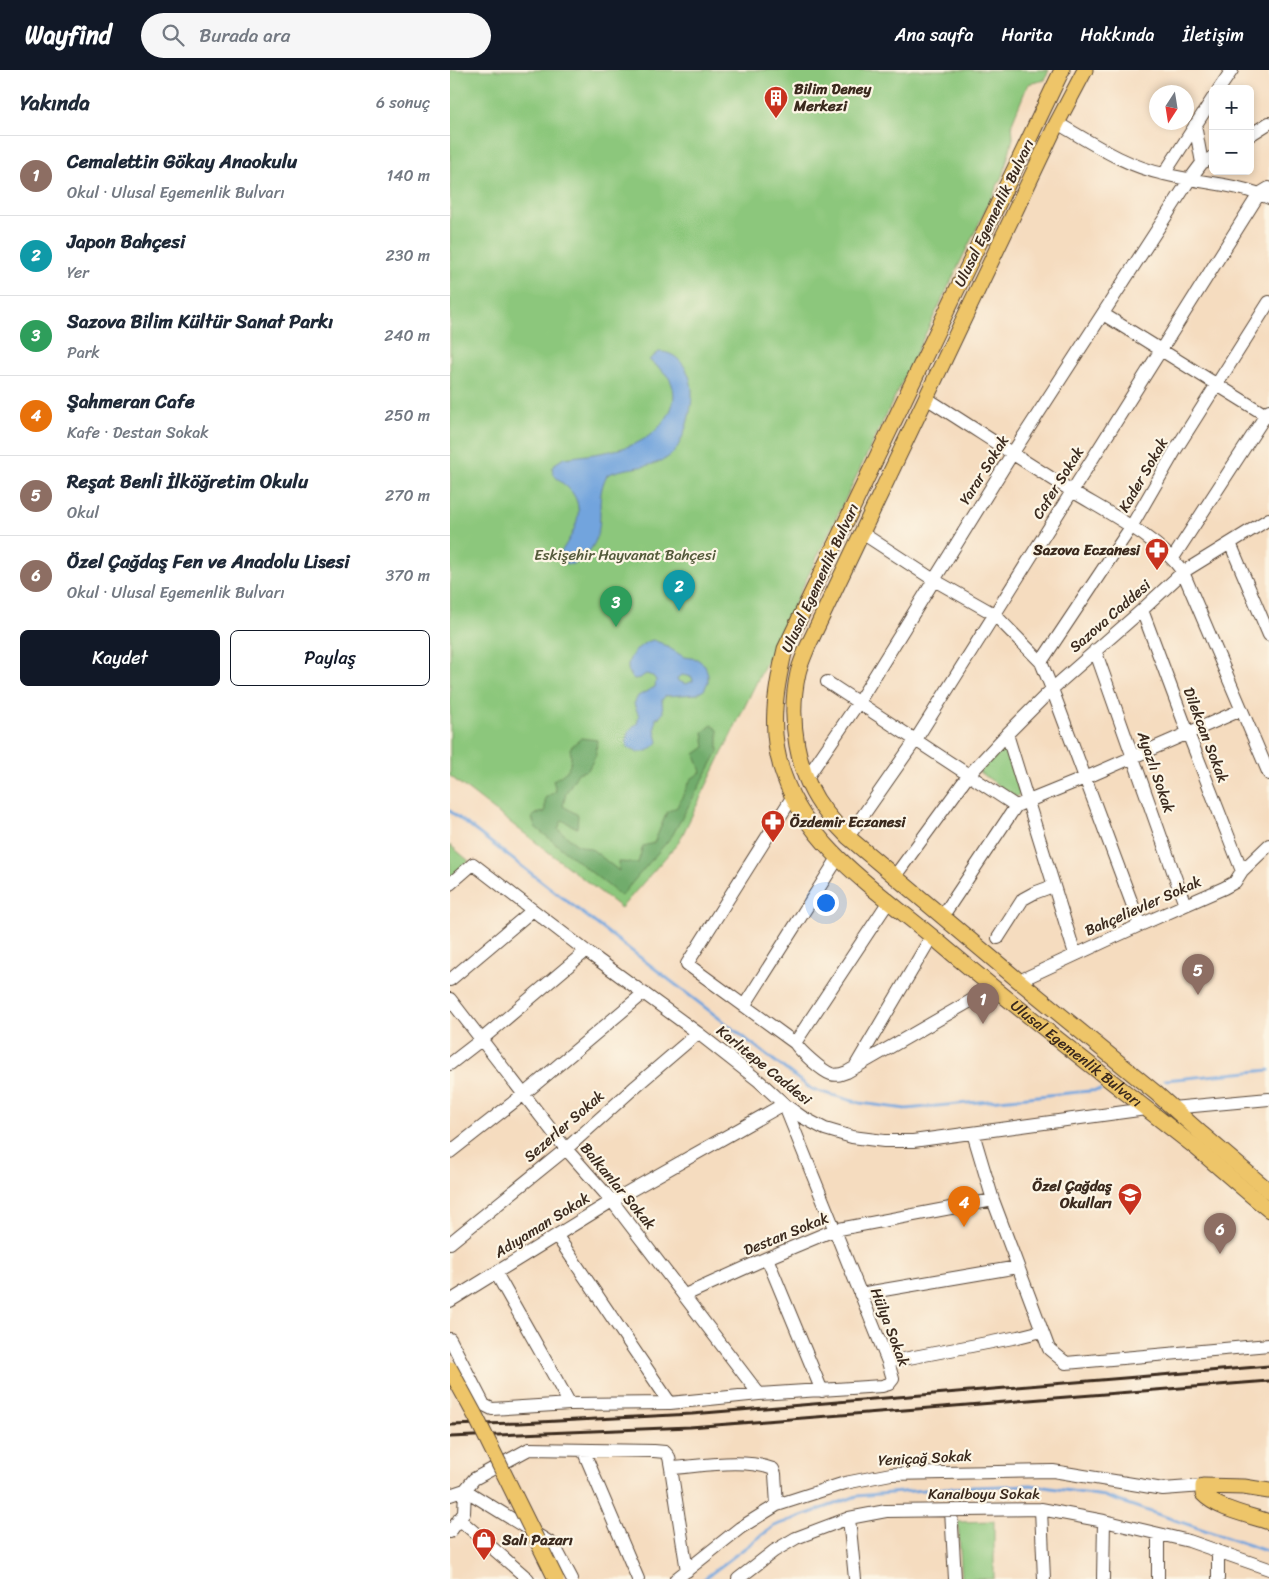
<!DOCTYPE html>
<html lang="tr">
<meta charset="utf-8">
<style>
:root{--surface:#fff;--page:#f6f6f7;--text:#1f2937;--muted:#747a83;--line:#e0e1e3;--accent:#111827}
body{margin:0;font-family:Sriracha,sans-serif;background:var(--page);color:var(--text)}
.controls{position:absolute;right:15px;top:15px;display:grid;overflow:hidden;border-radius:8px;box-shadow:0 2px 8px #0003}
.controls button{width:45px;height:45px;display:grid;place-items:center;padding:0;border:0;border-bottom:1px solid var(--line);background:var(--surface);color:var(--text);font:25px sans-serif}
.compass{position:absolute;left:699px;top:15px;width:45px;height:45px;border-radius:50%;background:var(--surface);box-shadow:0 2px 8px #0003;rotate:192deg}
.you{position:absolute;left:375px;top:832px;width:18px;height:18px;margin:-12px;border:4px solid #fff;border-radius:50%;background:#1a73e8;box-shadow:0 0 0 8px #1a73e833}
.badge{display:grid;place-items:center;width:32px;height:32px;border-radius:50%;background:var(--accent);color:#fff;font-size:16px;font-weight:700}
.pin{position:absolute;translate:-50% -41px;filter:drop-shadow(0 1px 2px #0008)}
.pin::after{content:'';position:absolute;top:26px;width:18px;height:15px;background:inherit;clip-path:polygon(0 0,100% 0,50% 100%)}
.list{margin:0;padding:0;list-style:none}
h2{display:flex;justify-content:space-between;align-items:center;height:65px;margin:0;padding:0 20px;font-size:21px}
h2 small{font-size:16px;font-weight:400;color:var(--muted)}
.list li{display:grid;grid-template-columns:32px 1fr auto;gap:15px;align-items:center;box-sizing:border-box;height:80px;padding:0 20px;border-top:1px solid var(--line)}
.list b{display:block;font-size:19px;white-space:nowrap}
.list p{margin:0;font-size:16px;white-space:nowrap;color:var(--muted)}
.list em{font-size:16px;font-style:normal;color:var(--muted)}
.actions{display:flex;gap:10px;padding:15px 20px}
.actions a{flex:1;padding:11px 0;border:1px solid var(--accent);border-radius:8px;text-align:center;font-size:18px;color:var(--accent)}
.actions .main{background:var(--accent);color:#fff}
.icon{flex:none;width:28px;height:28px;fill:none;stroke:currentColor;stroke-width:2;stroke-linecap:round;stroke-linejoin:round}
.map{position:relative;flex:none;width:819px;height:1509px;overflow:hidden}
header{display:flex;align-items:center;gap:30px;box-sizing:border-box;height:70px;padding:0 25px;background:var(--accent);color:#fff}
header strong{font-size:24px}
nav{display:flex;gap:28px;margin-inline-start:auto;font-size:18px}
.search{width:350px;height:45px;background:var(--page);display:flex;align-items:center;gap:12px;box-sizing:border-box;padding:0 18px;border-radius:28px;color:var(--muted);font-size:19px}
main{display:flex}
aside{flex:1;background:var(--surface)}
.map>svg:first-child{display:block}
.green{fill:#8cc77c;stroke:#64784d}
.forest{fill:#71ac6c;stroke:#566b45}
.water{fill:#72a4dd;stroke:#56677e;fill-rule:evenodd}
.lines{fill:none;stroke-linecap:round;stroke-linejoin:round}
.stream{stroke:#72a4dd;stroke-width:3}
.minor-casing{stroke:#574536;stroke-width:14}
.major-casing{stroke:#574536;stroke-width:17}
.minor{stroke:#fff;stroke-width:12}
.major{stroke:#eec569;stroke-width:15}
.rail{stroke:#3b2a1e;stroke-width:3}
.major-bridge-casing{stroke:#574536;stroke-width:17;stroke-linecap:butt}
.major-bridge{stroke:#eec569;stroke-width:15}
.labels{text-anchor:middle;stroke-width:4.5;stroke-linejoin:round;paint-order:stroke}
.poi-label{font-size:15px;font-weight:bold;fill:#3b2a1e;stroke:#fcf5e5;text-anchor:start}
.street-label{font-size:15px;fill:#3b2a1e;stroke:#fcf5e5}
.park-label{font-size:15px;fill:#53593a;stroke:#fcf5e5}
</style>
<header>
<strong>Wayfind</strong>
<div class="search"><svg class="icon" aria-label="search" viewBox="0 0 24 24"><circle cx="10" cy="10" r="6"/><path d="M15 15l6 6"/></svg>Burada ara</div>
<nav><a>Ana sayfa</a><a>Harita</a><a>Hakkında</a><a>İletişim</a></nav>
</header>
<main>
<aside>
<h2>Yakında<small>6 sonuç</small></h2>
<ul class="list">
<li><span class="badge" style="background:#8d6e63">1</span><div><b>Cemalettin Gökay Anaokulu</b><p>Okul · Ulusal Egemenlik Bulvarı</p></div><em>140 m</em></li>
<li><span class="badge" style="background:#0f9aa8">2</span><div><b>Japon Bahçesi</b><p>Yer</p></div><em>230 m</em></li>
<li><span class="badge" style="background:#2e9e5b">3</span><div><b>Sazova Bilim Kültür Sanat Parkı</b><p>Park</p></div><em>240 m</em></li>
<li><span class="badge" style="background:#e8710a">4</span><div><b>Şahmeran Cafe</b><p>Kafe · Destan Sokak</p></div><em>250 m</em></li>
<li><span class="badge" style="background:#8d6e63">5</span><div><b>Reşat Benli İlköğretim Okulu</b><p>Okul</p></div><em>270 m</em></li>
<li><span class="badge" style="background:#8d6e63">6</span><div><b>Özel Çağdaş Fen ve Anadolu Lisesi</b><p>Okul · Ulusal Egemenlik Bulvarı</p></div><em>370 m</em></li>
</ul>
<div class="actions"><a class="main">Kaydet</a><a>Paylaş</a></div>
</aside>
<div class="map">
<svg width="819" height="1509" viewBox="0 0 819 1509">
<rect width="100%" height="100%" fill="#fcf5e5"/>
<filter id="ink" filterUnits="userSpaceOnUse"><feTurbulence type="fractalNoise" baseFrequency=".02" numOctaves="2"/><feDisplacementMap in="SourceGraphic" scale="10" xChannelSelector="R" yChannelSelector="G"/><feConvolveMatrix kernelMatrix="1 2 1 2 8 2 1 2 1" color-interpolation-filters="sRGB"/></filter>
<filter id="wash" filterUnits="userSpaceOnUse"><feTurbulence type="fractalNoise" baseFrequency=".0096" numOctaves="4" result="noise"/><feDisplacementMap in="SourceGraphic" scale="20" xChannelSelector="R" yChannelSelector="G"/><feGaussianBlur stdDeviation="1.12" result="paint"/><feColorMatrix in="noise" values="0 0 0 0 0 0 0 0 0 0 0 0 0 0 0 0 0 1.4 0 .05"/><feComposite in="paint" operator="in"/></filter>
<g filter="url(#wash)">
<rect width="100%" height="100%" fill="#f5dcbf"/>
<path class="green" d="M0,0H599L595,10L578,14L562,53L563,68L554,102L229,772L171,838L0,706Z
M554,675L570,724L566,727L529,702Z
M0,775L19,791L0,809Z
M544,1451V1509H512L508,1452Z"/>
<path class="forest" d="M262,655L268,660V682L222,766L171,826L85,757L82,747L88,743L95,742V728L106,721L103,710C119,702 123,696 120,678L131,668L147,670L146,685L138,700L128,703L116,723L113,736L128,745L127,758L112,750L108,759L126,774L143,780L169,801L168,792L188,793L193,776L204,773L217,742L227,737L241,709L251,702L245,684L255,677L253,662Z"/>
<path class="water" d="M209,282C230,281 243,305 242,325C242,341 233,373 223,383C206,400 178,395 157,405C141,434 162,461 133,488C128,493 124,495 116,494L111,482C125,461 139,436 116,416C109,410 104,408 102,398L106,393L114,388C136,385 159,383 179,376C205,368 236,337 219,308C214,301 205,295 199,290Z
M203,570L211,573L234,587L247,589L255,595L258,605V612L254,620L247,624L215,626L212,630L213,643L210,647L206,648L205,659L208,672C199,683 189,685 177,677C175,667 178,659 187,654L189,646L184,634L188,626L205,617L206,610L203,606L196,604L190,608L184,609C168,595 187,574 203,570ZM232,605L242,607L243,611L236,614L228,611L227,608Z"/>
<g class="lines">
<path class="stream" d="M0,741L361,1019L410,1033L456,1039L650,1020
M715,1010L819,1000
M254,1509L324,1456L407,1426L496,1418L581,1415L654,1426L819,1482"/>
</g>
</g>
<g filter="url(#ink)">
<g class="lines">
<defs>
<path id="minor" d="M769,19L782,0
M607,53C642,73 675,96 714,104C749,113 786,113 819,128
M745,55L752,93
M800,65L819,53
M714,104L763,28
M653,244L819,347
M476,328C525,359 573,391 622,421C658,443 709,468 733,502L819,704
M412,463L484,510L544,544L591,592L602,619L690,855
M780,473L819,565
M723,488L819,340
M692,540L738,663L792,801
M645,580L735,835
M591,592L681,457L726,379L819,232
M377,612L566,736
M557,664L625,884
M356,709L408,633L562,384L740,109L752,93L763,87
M343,726L237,894L345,973C350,981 372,1001 381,1004C387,1006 392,1004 397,1002L543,918
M398,767L465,671L809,124L819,118
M445,806L518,706L557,664L602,619L692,540L733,502L819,449
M0,814L23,794L136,881L248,963L309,1011L334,1034L352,1047L375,1059L402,1067L434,1071H463L696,1039
M492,847L566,736L635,708L791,640
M548,868L573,829L584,823L603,816
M0,910L83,840
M569,911L690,855L774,818L785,812L792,801L819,775
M0,929L116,1079L162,1131L309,1324
M294,936L388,788
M345,973L439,831
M0,994L31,970L136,881
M406,995L482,866
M722,1038L819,1029
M523,1063L543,1130L599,1279L616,1293L819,1275
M0,1082L74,1024L194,923
M107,1166L220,1333
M0,1173L116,1079L186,1016L248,963
M317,1188L372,1321
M46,1203L120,1334
M410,1224L568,1197
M235,1225L317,1188L384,1160L543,1130
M0,1231L162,1131L334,1034
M0,1269L34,1335L42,1339L120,1334L220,1333L309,1324L432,1316L439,1314L443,1309L438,1292L334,1034
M438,1292L568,1267L592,1261
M133,1380L188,1509
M221,1398L237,1501
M15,1420L24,1409L79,1379L204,1381L215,1382L219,1387L221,1398C251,1396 295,1388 323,1399L325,1404L327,1435
M15,1420L104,1475L122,1509
M0,1425L15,1420
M591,1439L594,1509
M501,1440L505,1509
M399,1448L405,1509
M9,1449L78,1509
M0,1462L14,1443L15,1420
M226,1509L290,1458L327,1435L395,1413L441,1404L603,1401L713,1419L753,1416
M288,1509L324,1481L346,1468L399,1448L436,1441L591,1439L654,1451L739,1471L819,1499
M653,1509L654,1451
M708,1509V1464
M768,1509V1481"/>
<g id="major">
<path id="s1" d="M612,0L335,579C325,621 318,664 334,706C360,781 434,825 491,874C545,920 601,964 657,1008C686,1031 715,1053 744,1076C769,1097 793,1119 819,1140"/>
<path d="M635,0L607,53L357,578C354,586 350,594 348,603C338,648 346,704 375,741C382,750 390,759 398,767L569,911L706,1023L752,1064L819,1121"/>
<path d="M819,1421L794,1417L753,1416V1424C767,1439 799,1445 819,1452"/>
</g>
</defs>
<use href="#minor" class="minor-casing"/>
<use href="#major" class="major-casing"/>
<use href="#minor" class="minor"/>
<use href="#major" class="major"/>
<path class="rail" d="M0,1355L70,1353L242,1344L819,1296
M0,1367L240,1357L819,1311"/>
<defs>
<path id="major-bridge" d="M0,1299L26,1347L106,1509"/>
</defs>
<use href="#major-bridge" class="major-bridge-casing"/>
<use href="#major-bridge" class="major-bridge"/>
</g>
</g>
<defs>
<symbol id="building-pin" viewBox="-11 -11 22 30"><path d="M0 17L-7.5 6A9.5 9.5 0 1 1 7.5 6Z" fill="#c8321e" stroke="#fcf5e5"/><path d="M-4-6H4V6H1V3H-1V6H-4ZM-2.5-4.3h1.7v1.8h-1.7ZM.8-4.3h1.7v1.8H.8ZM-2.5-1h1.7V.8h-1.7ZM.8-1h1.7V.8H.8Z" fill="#fff"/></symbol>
<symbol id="pharmacy-pin" viewBox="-11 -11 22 30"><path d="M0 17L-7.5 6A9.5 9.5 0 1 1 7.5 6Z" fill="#c8321e" stroke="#fcf5e5"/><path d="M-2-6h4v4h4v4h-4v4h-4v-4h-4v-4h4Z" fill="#fff"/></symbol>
<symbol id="school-pin" viewBox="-11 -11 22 30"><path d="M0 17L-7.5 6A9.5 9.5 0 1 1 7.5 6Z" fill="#c8321e" stroke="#fcf5e5"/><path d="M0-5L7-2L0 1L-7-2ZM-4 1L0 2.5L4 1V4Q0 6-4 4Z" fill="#fff"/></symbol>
<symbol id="shop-pin" viewBox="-11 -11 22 30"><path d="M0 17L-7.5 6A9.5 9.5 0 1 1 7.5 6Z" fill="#c8321e" stroke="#fcf5e5"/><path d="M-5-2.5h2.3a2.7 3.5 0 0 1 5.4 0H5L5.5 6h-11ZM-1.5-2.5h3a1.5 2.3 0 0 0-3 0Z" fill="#fff"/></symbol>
</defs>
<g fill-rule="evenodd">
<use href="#building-pin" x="312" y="14" width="28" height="38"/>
<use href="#pharmacy-pin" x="693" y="466" width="28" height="38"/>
<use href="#pharmacy-pin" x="309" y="738" width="28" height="38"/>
<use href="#school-pin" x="666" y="1111" width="28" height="38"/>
<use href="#shop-pin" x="20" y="1456" width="28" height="38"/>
</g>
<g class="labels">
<g class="poi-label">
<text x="344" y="24">Bilim Deney<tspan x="344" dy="17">Merkezi</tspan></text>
<text x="690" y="485" text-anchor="end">Sazova Eczanesi</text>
<text x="340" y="757">Özdemir Eczanesi</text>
<text x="662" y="1121" text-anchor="end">Özel Çağdaş<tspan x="662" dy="17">Okulları</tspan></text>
<text x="52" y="1475">Salı Pazarı</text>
</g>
<g class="street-label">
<text transform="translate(544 143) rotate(-64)" y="5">Ulusal Egemenlik Bulvarı</text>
<text transform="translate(534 400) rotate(-58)" y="5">Yarar Sokak</text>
<text transform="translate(693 405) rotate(-60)" y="5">Kader Sokak</text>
<text transform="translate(608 413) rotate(-58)" y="5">Cafer Sokak</text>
<text transform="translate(370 508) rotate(-65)" y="5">Ulusal Egemenlik Bulvarı</text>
<text transform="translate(660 546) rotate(-41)" y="5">Sazova Caddesi</text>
<text transform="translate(756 665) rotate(69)" y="5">Dilekcan Sokak</text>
<text transform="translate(706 702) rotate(71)" y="5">Ayazlı Sokak</text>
<text transform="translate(693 836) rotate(-24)" y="5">Bahçelievler Sokak</text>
<text dy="5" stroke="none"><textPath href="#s1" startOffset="1178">Ulusal Egemenlik Bulvarı</textPath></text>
<text transform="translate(314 995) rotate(39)" y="5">Karlıtepe Caddesi</text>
<text transform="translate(114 1056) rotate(-41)" y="5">Sezerler Sokak</text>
<text transform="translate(168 1116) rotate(50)" y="5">Balkanlar Sokak</text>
<text transform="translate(92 1155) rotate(-32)" y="5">Adıyaman Sokak</text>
<text transform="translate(336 1164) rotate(-22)" y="5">Destan Sokak</text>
<text transform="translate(440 1257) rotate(69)" y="5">Hülya Sokak</text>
<text transform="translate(475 1388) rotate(-3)" y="5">Yeniçağ Sokak</text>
<text x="534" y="1429">Kanalboyu Sokak</text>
</g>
<g class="park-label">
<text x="175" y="490">Eskişehir Hayvanat Bahçesi</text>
</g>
</g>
</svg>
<div class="controls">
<button>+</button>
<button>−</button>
</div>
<svg class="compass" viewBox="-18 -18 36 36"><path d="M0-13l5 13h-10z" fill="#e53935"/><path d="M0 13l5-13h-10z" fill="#747a83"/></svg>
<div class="you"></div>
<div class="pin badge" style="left:533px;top:954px;background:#8d6e63">1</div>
<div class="pin badge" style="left:229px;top:541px;background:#0f9aa8">2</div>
<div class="pin badge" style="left:166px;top:557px;background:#2e9e5b">3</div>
<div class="pin badge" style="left:514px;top:1157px;background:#e8710a">4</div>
<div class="pin badge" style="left:748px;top:925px;background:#8d6e63">5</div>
<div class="pin badge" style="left:770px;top:1184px;background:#8d6e63">6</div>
</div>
</main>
